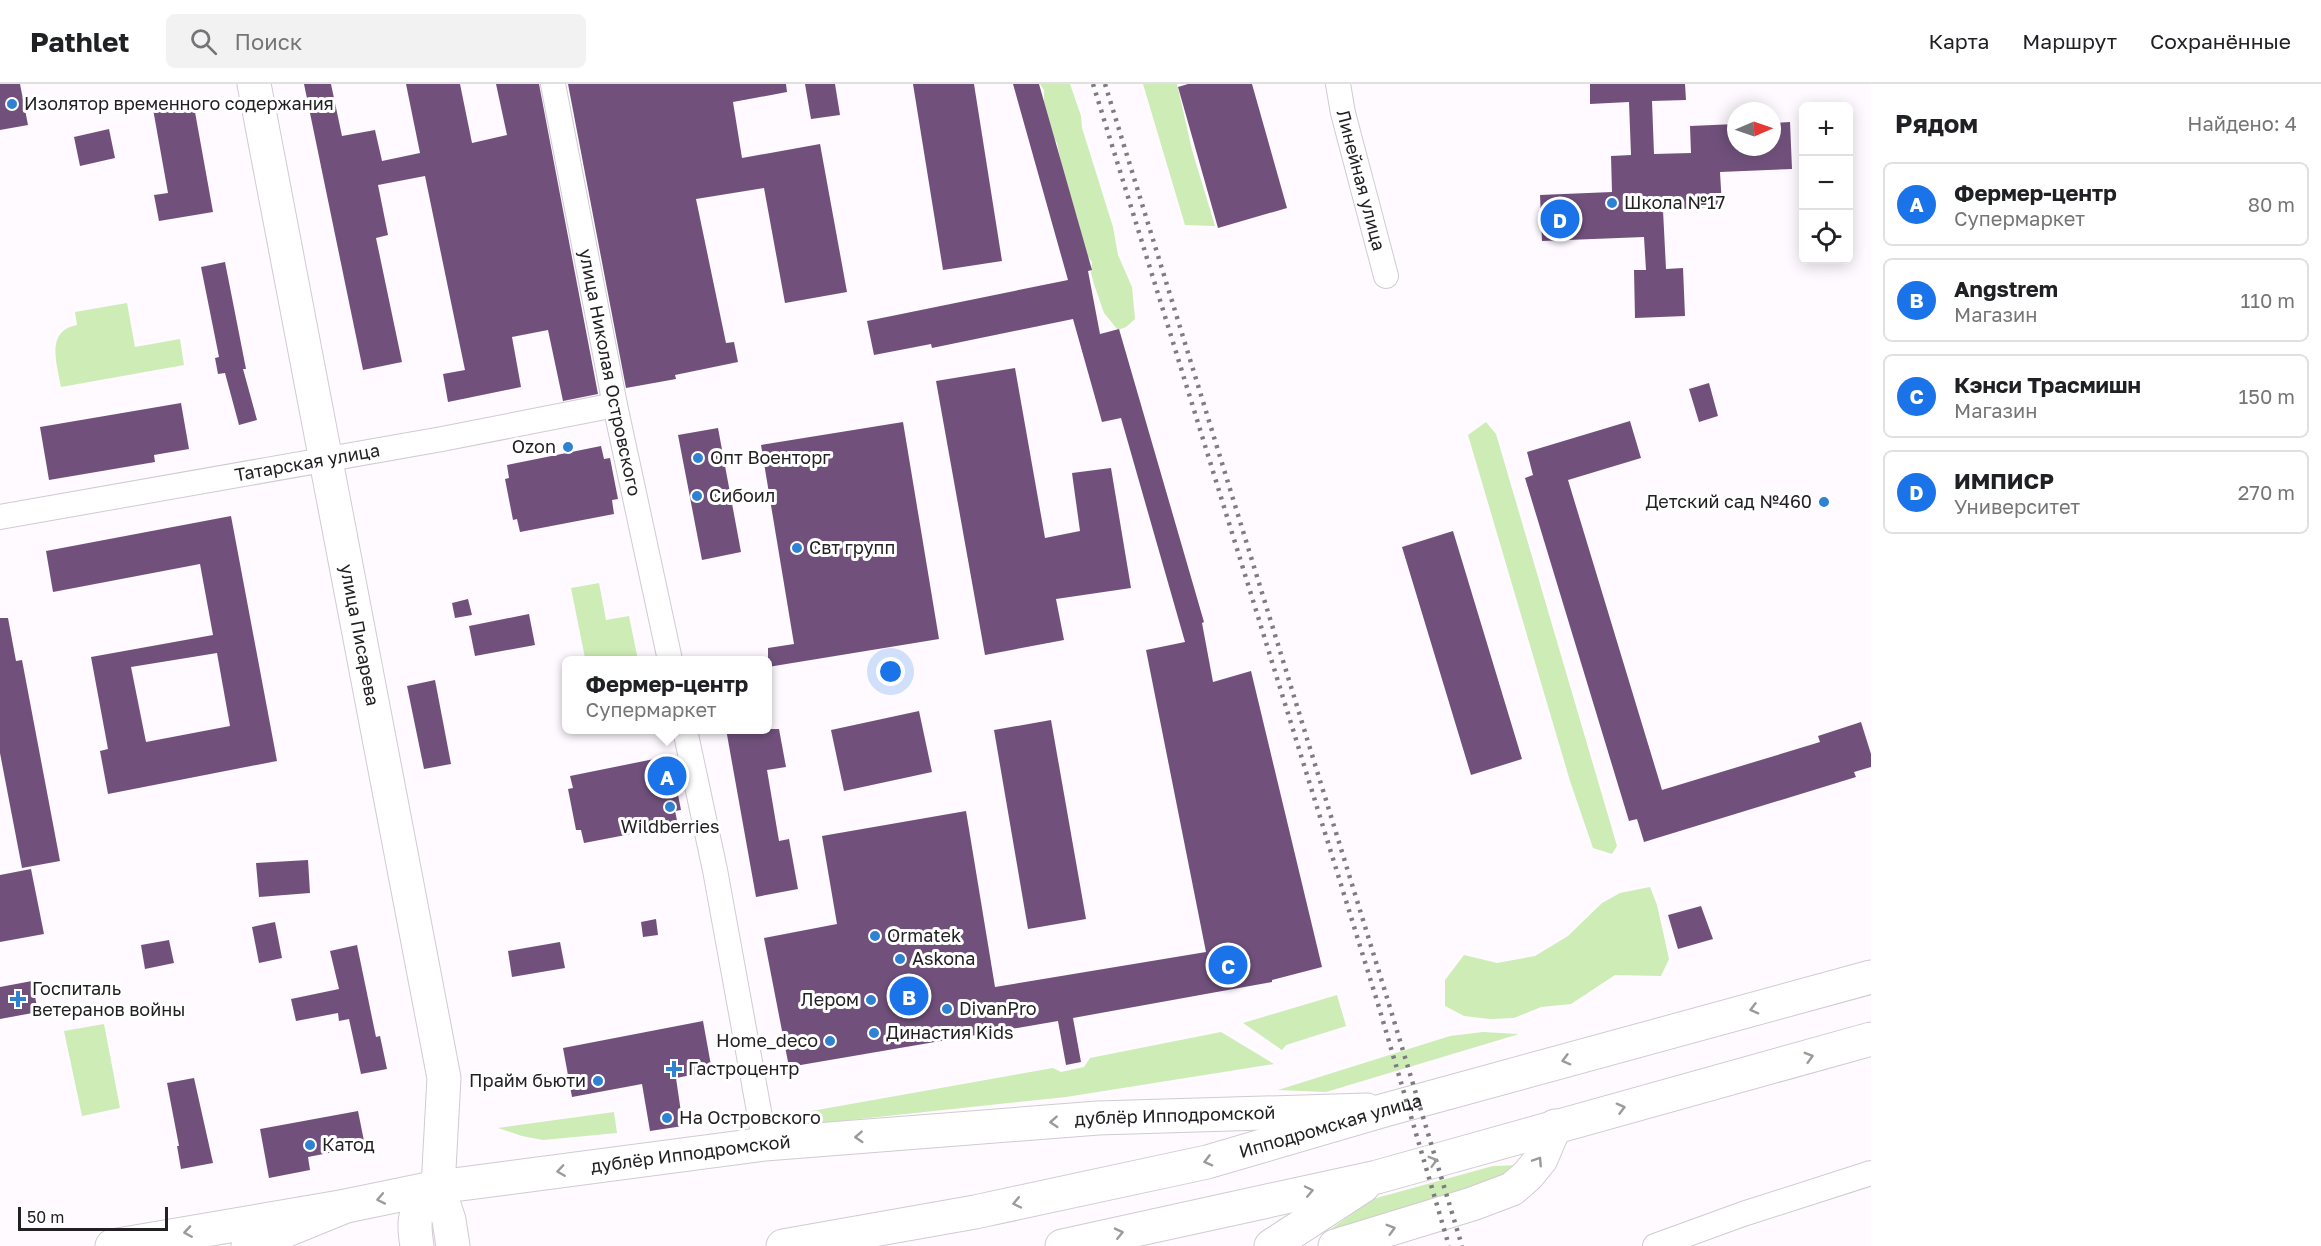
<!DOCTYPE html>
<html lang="ru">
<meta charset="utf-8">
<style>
:root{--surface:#fff;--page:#f2f2f2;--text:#202124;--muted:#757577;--line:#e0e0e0;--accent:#1a73e8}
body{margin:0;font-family:"Golos Text",sans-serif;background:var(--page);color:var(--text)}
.controls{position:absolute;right:18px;top:18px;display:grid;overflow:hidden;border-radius:9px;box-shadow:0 3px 15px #0003}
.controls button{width:54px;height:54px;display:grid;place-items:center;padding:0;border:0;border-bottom:2px solid var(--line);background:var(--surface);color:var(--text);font:30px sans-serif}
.compass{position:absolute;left:1727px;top:18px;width:54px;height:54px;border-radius:50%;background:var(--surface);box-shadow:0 3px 15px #0003;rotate:88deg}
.scale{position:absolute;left:18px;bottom:15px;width:150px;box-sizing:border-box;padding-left:6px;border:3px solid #222023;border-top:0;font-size:16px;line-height:21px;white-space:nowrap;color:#222023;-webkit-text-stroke:4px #fff;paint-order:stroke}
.you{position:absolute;left:891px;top:588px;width:21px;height:21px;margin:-15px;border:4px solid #fff;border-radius:50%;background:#1a73e8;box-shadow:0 0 0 9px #1a73e833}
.badge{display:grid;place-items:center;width:39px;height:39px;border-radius:50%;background:var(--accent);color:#fff;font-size:20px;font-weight:700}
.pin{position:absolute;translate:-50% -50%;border:3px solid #fff;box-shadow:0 2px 6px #0006}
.popup{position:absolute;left:562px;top:572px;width:210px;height:78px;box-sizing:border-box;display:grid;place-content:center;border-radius:9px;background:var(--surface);filter:drop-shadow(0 2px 4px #0005);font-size:20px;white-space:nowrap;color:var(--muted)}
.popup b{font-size:22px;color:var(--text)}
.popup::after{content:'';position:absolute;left:50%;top:100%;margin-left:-12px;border:12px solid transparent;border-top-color:var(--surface)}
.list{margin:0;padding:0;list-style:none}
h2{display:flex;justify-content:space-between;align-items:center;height:78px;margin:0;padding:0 24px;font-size:26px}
h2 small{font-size:20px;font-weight:400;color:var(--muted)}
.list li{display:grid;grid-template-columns:39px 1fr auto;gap:18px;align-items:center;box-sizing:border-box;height:84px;margin:0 12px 12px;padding:0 12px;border:2px solid var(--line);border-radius:9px}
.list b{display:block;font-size:22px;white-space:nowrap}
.list p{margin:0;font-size:20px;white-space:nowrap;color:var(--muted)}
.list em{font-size:20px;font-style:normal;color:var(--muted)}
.icon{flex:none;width:33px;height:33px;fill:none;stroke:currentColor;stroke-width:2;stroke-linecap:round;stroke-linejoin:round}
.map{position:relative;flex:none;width:1871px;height:1162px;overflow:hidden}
header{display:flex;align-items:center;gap:36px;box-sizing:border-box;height:84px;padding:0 30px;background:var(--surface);border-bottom:2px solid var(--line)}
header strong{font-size:28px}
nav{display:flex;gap:33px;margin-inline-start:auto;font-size:21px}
.search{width:420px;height:54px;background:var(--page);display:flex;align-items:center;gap:15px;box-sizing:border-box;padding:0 21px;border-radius:9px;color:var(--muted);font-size:22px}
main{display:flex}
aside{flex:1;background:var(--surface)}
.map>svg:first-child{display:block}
.green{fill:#ceecb5}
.building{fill:#71517c;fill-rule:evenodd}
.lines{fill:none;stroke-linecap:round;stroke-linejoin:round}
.street-casing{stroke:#d0cbd1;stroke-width:26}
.secondary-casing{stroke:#d0cbd1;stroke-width:35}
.highway-casing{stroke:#d0cbd1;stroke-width:35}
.street{stroke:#fff;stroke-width:24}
.secondary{stroke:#fff;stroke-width:33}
.highway{stroke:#fff;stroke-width:33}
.rail{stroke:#7f7c80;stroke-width:4.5;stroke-dasharray:3 6;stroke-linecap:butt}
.oneway{stroke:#9c9b9c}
.poi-dot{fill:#2f82d1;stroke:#fff;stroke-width:2}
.labels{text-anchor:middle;stroke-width:6;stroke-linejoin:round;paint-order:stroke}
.poi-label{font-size:18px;fill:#222023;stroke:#fff;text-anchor:start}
.street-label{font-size:18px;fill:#222023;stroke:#fff}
</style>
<header>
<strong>Pathlet</strong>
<div class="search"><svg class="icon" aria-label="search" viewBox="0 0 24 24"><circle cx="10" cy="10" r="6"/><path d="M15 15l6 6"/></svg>Поиск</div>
<nav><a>Карта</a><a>Маршрут</a><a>Сохранённые</a></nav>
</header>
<main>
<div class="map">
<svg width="1871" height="1162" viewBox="0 0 1871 1162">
<rect width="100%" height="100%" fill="#fefaff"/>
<path class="green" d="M1040,0H1070L1081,32L1082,44L1113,143L1118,171L1132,203L1135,235L1126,243L1118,246L1104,229L1094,200L1091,189L1092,178L1086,170L1077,133L1066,104L1057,59L1050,48L1044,29V6Z
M1143,0H1177L1192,66L1215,142L1185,141Z
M127,219L135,263L180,255L184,281L61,303C57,280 45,247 77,241L75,228Z
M1486,338L1496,350L1617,762L1612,770L1593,764L1570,697L1468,351Z
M599,499L606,536L629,532L638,576H590L589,573L585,574L571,504Z
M1650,803L1657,821L1669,875L1661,892L1615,891L1571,920L1541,923L1514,934L1490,935L1464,932L1445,922V896L1464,871L1497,879L1535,872L1568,852L1602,819L1620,809Z
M1337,911L1346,942L1286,961L1282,966L1243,939Z
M104,940L120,1024L82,1032L64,947Z
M1221,948L1274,980L1066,1013L812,1040L789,1031L1053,984L1061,988L1084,983L1090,974Z
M1483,948L1519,950L1326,1008L1278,1006L1450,952Z
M614,1028L617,1049L543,1056L522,1052L498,1044Z
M1522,1081L1491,1098L1328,1147L1373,1115L1493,1082Z"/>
<path class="building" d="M0,0H20L28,41L0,46Z
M304,0H331L342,52L375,46L382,77L420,69L406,0H460L472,59L507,51L496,0H539L598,310L563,317L548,246L512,253L521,303L448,318L443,290L465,286L425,92L378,101L388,151L376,154L402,278L363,286Z
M568,0H786L787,8L733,18L742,74L820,60L847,208L785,219L764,104L696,115L726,259L734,258L738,278L675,291L676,295L626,304Z
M805,0H835L840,31L811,35Z
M913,0H974L1002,177L943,186Z
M1013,0H1039L1092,186L1088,187L1100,250L1119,245L1204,538L1202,539L1213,598L1251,587L1322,883L1272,896V898L1073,934L1081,978L1066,981L1058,937L789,983L764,854L837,840L822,752L966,727L995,903L1206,868L1146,566L1185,558L1121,334L1102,338L1073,235L932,264L931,260L874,271L867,237L1068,196Z
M1188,0H1252L1287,124L1218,144L1178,3Z
M1590,0H1685L1686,16L1652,17L1654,70L1691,69L1690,42L1736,40V63H1772V39L1790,38L1792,85L1720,88L1722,123L1663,126L1666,185L1683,184L1685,232L1635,234L1634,186H1646L1644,153L1542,157L1540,111L1612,108L1611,72L1631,71L1629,18L1590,20Z
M193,17L213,128L159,137L154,111L168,109L153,25Z
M109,45L115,74L80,82L74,53Z
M225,178L246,285H243L257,336L239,341L225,289L218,290L215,274L219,273L201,183Z
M1015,284L1045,454L1080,447L1072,389L1111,384L1131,504L1056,515L1064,556L985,571L936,297Z
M1709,299L1718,332L1699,338L1689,305Z
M181,319L189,365L154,371L155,378L49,396L40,343Z
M1630,337L1641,374L1568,396L1662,706L1820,658L1818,652L1861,638L1871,670V683L1854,688L1856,693L1644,758L1637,735L1629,737L1525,394L1533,391L1527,368Z
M903,338L939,555L768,583V564L794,560L761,361Z
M718,344L741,468L702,476L678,351Z
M601,362L604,375L610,374L618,415L612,416L614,430L520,448L517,435L513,436L505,395L509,394L507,381Z
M231,432L277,677L108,710L100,667L108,665L91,573L213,551L200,480L53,508L46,467ZM217,569L230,642L146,658L131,583Z
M1453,447L1522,675L1471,691L1402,463Z
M468,515L472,531L455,534L452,519Z
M529,530L535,561L475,572L469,542Z
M0,534H8L16,577L22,576L60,777L22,784L0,669Z
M435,596L451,680L424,685L407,602Z
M919,627L932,688L844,707L831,646Z
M1051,636L1086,835L1028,845L994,646Z
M726,645H779L786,683L767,686L779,757L789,755L798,805L756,813Z
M664,673L667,686L673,685L681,726L675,727L678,741L584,759L581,746H576L568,705L573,704L570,692Z
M308,776L310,809L259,813L256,779Z
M31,785L44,850L0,858V791Z
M1701,822L1713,855L1678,865L1668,831Z
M656,835L658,851L643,853L641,838Z
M275,838L282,874L259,879L252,843Z
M169,856L174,879L145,885L141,861Z
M560,858L565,884L512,893L508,867Z
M357,861L376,953L380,952L387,985L361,990L349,935L339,937L338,929L296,937L291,915L339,905L330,867Z
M32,897L38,928L0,935V903Z
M703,937L712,987L676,994L683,1042L650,1047L642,1000L572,1013L563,964Z
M194,994L213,1079L181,1085L177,1062H179L167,999Z
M358,1027L365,1062L308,1073L310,1086L269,1094L260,1045Z"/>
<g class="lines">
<defs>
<g id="street">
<path id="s1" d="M553,0L615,321L670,576"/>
<path id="s2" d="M1338,0L1343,29L1386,192"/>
<path id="s3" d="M0,433L442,355L615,321"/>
<path d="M685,646L715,786L765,1060"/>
<path d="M1655,1162L1743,1130L1871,1089"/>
</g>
<g id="secondary">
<path id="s4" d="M254,0L444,994L438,1103L449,1136L453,1162"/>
<path id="s5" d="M112,1162L346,1122L438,1103L765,1060L1098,1034L1367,1026"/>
<path d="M417,1162C412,1130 415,1126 438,1103"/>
<path d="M1335,1162L1472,1120L1512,1105L1528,1091L1541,1075L1555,1042"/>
</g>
<g id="highway">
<path d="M248,1162L346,1122"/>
<path id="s6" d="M783,1162L975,1128L1207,1078L1385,1026L1871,893"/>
<path d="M1062,1162L1377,1093L1871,955"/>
<path d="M1271,1162L1363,1102"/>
</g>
</defs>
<use href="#street" class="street-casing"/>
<use href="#secondary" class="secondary-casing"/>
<use href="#highway" class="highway-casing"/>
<use href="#street" class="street"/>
<use href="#secondary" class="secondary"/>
<use href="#highway" class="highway"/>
<path class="rail" d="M1093,0L1378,920L1449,1162
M1105,0L1388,917L1462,1162"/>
</g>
<defs><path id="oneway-chevron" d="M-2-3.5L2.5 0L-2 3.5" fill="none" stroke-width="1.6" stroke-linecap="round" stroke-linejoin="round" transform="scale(1.5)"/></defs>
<g class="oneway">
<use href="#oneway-chevron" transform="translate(1754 925) rotate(165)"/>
<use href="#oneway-chevron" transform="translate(1809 973) rotate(-16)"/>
<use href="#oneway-chevron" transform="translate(1566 976) rotate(165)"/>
<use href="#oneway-chevron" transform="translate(1621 1024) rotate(-15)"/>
<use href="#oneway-chevron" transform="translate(1054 1038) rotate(176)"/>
<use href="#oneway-chevron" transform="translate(859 1053) rotate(176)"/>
<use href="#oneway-chevron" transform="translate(1208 1077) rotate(166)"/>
<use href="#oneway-chevron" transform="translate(1433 1077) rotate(-16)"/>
<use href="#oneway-chevron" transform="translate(1538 1077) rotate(-57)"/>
<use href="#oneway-chevron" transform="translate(561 1087) rotate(172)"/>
<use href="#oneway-chevron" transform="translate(1309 1107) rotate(-12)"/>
<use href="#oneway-chevron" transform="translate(381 1115) rotate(169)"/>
<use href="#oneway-chevron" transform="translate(1017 1119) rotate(168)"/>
<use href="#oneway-chevron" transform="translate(1391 1145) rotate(-16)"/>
<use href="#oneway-chevron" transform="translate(188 1148) rotate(171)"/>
<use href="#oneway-chevron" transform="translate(1119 1149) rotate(-13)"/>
</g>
<g class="poi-dot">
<circle cx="12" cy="20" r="6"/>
<circle cx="1612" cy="119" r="6"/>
<circle cx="568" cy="363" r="6"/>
<circle cx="698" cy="374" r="6"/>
<circle cx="697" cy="412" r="6"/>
<circle cx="1824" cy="418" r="6"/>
<circle cx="797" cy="464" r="6"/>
<circle cx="670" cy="723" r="6"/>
<circle cx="875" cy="852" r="6"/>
<circle cx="900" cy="875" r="6"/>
<path d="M15 906h6v6h6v6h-6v6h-6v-6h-6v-6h6z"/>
<circle cx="871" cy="916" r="6"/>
<circle cx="947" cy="925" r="6"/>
<circle cx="874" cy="949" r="6"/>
<circle cx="830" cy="957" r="6"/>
<path d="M671 976h6v6h6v6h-6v6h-6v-6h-6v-6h6z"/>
<circle cx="598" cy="997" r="6"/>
<circle cx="667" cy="1034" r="6"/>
<circle cx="310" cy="1061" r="6"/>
</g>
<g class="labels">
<g class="poi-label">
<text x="24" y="26">Изолятор временного содержания</text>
<text x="1624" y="125">Школа №17</text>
<text x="556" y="369" text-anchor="end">Ozon</text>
<text x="710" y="380">Опт Военторг</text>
<text x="709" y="418">Сибоил</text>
<text x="1812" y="424" text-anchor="end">Детский сад №460</text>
<text x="809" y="470">Свт групп</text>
<text x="670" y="749" text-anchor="middle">Wildberries</text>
<text x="887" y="858">Ormatek</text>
<text x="912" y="881">Askona</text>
<text x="32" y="911">Госпиталь<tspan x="32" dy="21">ветеранов войны</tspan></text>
<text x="859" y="922" text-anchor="end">Лером</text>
<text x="959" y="931">DivanPro</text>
<text x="886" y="955">Династия Kids</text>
<text x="818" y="963" text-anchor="end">Home_deco</text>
<text x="688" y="991">Гастроцентр</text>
<text x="586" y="1003" text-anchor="end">Прайм бьюти</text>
<text x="679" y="1040">На Островского</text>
<text x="322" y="1067">Катод</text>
</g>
<g class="street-label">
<text dy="6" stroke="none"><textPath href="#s2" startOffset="99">Линейная улица</textPath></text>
<text dy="6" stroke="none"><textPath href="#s1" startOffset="294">улица Николая Островского</textPath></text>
<text dy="6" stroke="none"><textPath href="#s3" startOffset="312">Татарская улица</textPath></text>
<text dy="6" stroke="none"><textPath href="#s4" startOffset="561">улица Писарева</textPath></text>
<text dy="6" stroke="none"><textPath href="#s5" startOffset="1072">дублёр Ипподромской</textPath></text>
<text dy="6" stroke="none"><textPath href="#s6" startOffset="561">Ипподромская улица</textPath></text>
<text dy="6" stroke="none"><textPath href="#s5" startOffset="586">дублёр Ипподромской</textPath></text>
</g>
</g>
</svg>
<div class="controls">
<button>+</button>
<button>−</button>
<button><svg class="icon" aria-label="locate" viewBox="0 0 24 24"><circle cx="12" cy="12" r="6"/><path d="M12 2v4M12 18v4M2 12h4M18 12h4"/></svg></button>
</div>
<svg class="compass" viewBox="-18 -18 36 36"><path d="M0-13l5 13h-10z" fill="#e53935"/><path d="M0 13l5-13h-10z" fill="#757577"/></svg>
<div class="scale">50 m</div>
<div class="you"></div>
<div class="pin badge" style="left:667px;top:692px">A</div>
<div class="popup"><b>Фермер-центр</b>Супермаркет</div>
<div class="pin badge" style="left:909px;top:912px">B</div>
<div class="pin badge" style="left:1228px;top:881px">C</div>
<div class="pin badge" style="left:1560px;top:135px">D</div>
</div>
<aside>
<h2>Рядом<small>Найдено: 4</small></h2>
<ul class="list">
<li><span class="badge">A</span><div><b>Фермер-центр</b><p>Супермаркет</p></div><em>80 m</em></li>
<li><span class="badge">B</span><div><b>Angstrem</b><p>Магазин</p></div><em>110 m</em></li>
<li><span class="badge">C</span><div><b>Кэнси Трасмишн</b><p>Магазин</p></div><em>150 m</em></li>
<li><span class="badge">D</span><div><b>ИМПИСР</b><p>Университет</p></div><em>270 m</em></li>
</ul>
</aside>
</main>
